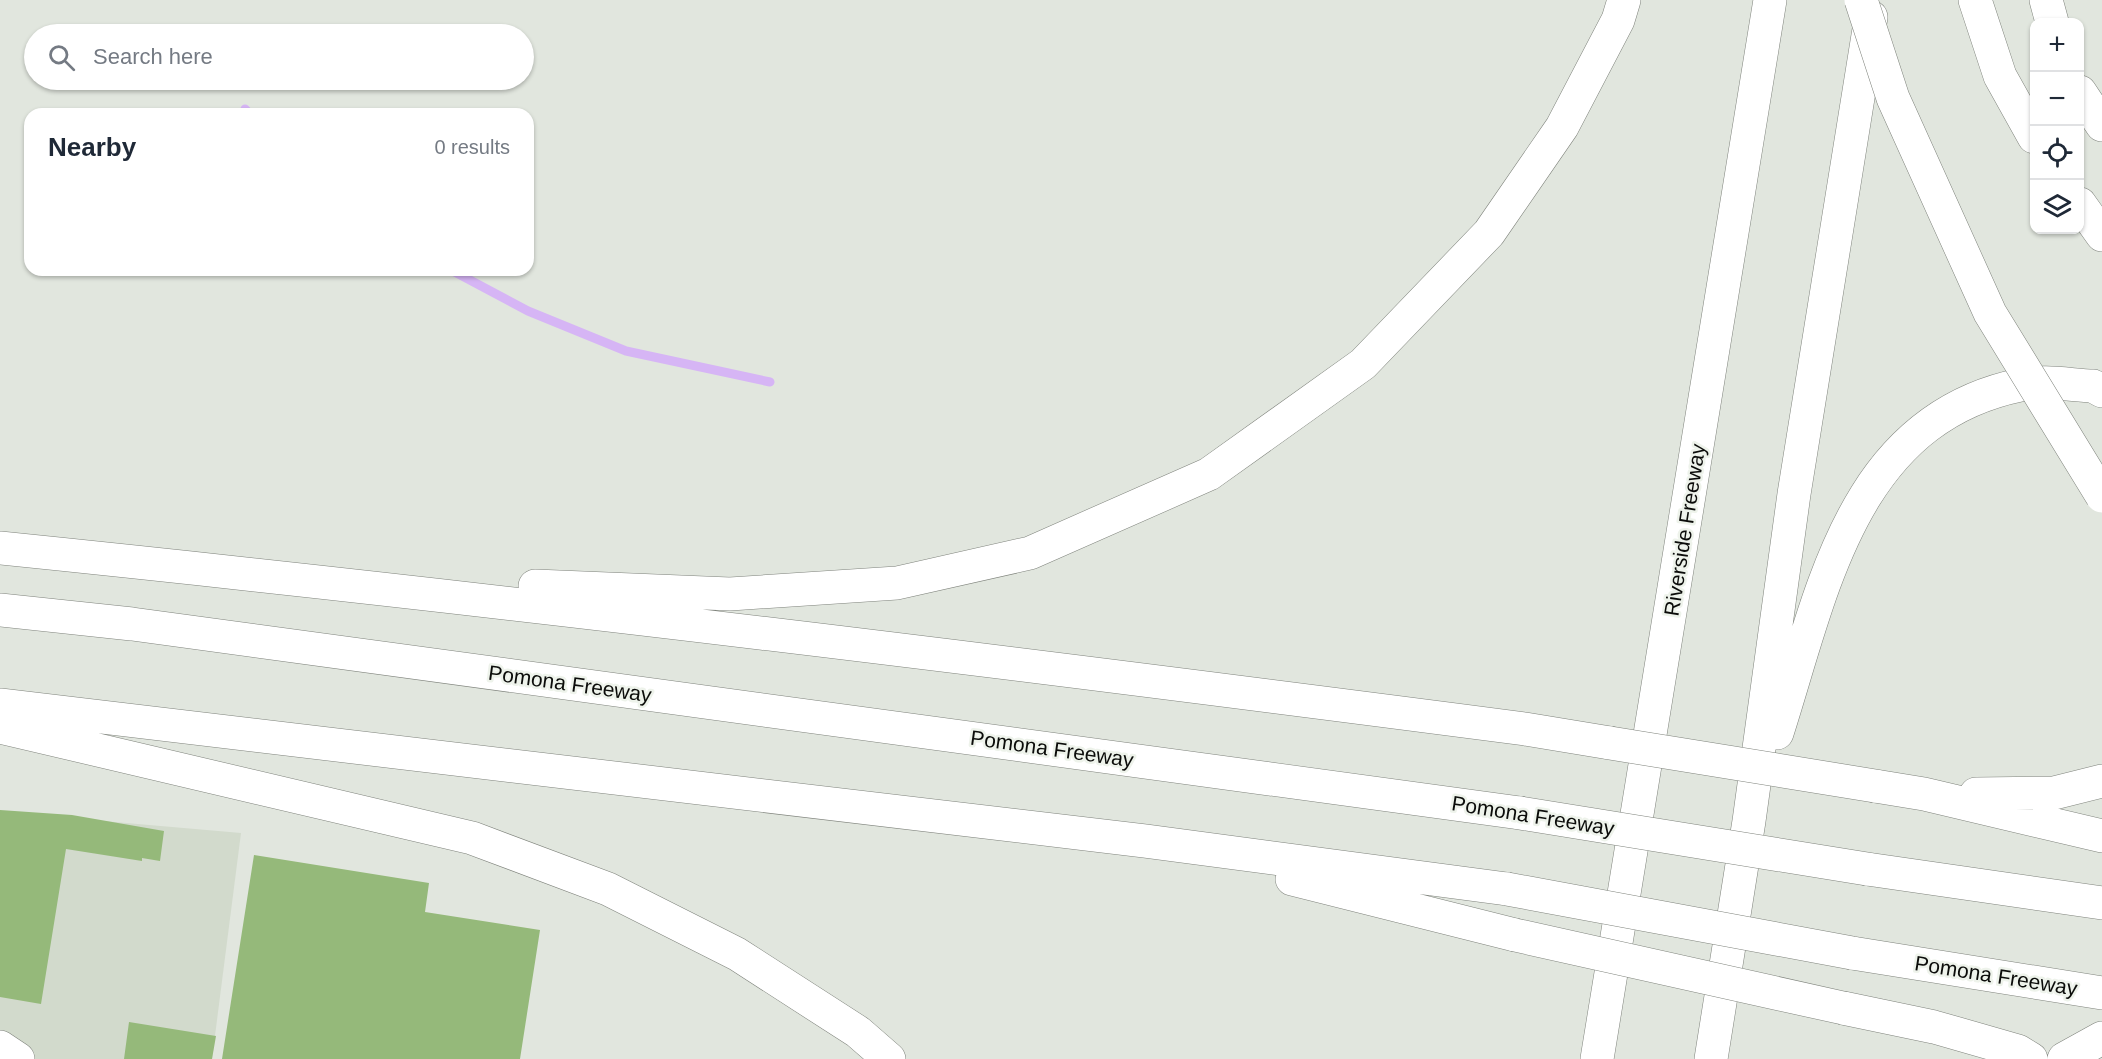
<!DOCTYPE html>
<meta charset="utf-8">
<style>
:root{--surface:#fff;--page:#f6f6f7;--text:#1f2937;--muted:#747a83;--line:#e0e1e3}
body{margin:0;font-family:Helvetica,sans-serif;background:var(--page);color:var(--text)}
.controls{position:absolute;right:18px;top:18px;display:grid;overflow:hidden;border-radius:12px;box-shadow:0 2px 4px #0004}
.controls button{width:54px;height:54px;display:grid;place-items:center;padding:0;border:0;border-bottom:2px solid var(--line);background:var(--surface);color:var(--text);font:30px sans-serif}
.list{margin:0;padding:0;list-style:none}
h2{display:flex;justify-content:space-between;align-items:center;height:78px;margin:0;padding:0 24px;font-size:26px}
h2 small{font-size:20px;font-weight:400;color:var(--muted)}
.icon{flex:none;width:33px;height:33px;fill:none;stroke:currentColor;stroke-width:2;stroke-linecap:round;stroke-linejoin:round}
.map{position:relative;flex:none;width:2102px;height:1059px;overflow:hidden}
.search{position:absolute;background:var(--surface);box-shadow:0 2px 4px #0004;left:24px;top:24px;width:510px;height:66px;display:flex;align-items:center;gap:15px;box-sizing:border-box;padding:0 21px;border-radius:33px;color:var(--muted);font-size:22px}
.panel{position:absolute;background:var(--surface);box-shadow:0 2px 4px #0004;left:24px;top:108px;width:510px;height:168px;border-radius:18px}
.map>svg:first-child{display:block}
.built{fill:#d2dacc}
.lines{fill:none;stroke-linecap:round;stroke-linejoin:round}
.stream{stroke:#d6b5f5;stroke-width:9}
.building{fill:#95b97a}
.minor-casing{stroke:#7f837c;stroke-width:34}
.highway-casing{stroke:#7f837c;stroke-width:34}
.minor{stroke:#fff;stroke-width:33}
.highway{stroke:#fff;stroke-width:33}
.highway-bridge-casing{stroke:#7f837c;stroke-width:34;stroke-linecap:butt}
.highway-bridge{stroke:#fff;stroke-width:33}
.labels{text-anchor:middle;stroke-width:5;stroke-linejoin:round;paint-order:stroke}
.street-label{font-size:21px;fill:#0b0c0a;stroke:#eef3eb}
</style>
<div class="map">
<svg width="2102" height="1059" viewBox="0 0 2102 1059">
<rect width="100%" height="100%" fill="#e1e6de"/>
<path class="built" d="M0,812L241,833L212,1059H0Z"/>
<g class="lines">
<path class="stream" d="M245,109L250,114
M451,270L528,311L626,351L770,382"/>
</g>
<path class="building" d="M0,810L72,815L164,831L160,861L142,858V861L66,849L41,1004L0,997Z
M254,855L429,883L425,912L540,930L520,1059H222Z
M129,1022L216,1036L212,1059H124Z"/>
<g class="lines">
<defs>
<path id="minor" d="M2046,0L2052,22
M2080,92L2102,125
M0,1047L18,1059"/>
<path id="highway" d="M1975,0L2000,76L2034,137
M2080,204L2102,235
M0,548C509,600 1017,663 1525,729L1610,743
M535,586L730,594L897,583L1030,553L1209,474L1363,364L1489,233L1562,127L1618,20L1624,0
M0,610L132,624L1520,813
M0,705L1145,841L1507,889
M0,727L472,838L608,889L737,954L858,1032L889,1059
M1777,733C1822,593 1851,420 2020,385C2042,380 2070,385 2093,386L2102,391
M1875,786L1924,794L2102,836
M1976,794L2054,793L2102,781
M1867,869L2102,903
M1292,879L1515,935
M1852,953L2102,993
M1843,1008L1934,1027L2018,1051L2031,1059
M1597,1059L1770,0
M1711,1059L1749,821L1794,494L1871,17
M2064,1059L2102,1038"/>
</defs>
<use href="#minor" class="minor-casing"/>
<use href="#highway" class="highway-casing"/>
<use href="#minor" class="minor"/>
<use href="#highway" class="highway"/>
<defs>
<path id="highway-bridge" d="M1861,0L1893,98L1990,313L2102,496
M1610,743L1875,786
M1520,813L1867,869
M1507,889L1852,953
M1515,935L1843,1008"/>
</defs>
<use href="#highway-bridge" class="highway-bridge-casing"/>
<use href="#highway-bridge" class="highway-bridge"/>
</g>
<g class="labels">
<g class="street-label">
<text transform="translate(1685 530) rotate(-81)" y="7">Riverside Freeway</text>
<text transform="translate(570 684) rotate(8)" y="7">Pomona Freeway</text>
<text transform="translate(1052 749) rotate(8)" y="7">Pomona Freeway</text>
<text transform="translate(1533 816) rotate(9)" y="7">Pomona Freeway</text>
<text transform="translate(1996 976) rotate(9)" y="7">Pomona Freeway</text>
</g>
</g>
</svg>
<div class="controls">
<button>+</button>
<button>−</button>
<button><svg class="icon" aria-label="locate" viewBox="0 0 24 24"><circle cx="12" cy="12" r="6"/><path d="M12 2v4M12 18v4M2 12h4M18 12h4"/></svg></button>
<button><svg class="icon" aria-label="layers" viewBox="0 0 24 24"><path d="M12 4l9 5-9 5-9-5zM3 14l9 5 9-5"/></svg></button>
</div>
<div class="search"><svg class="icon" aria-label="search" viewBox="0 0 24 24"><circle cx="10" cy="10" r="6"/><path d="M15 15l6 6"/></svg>Search here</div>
<section class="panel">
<h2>Nearby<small>0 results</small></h2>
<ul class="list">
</ul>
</section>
</div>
